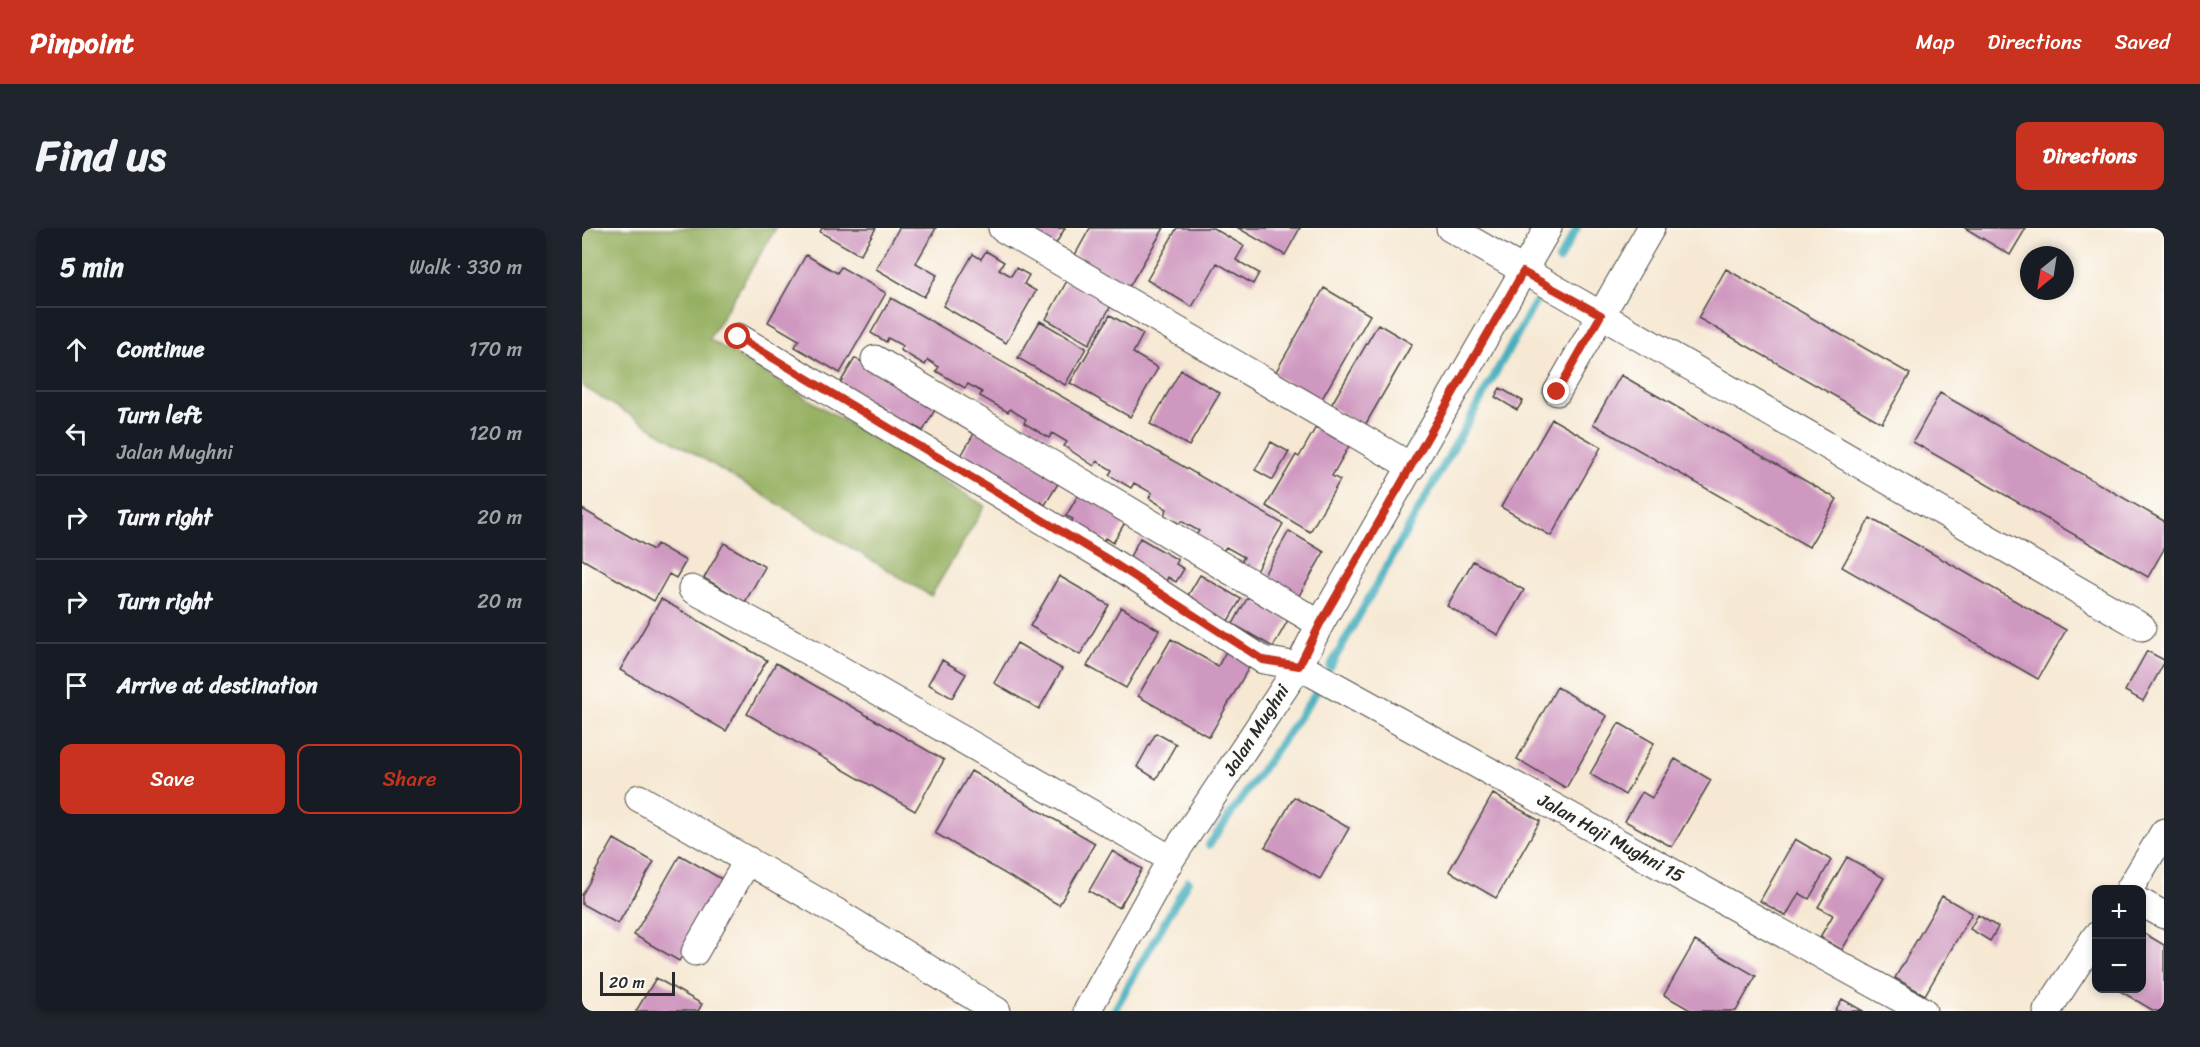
<!DOCTYPE html>
<meta charset="utf-8">
<style>
:root{--surface:#171b24;--page:#20242c;--text:#f1f3f6;--muted:#9ea1a6;--line:#363941;--accent:#c8321e}
body{margin:0;font-family:Sriracha,sans-serif;background:var(--page);color:var(--text)}
.controls{position:absolute;right:18px;bottom:18px;display:grid;overflow:hidden;border-radius:12px;box-shadow:0 3px 9px #0003}
.controls button{width:54px;height:54px;display:grid;place-items:center;padding:0;border:0;border-bottom:2px solid var(--line);background:var(--surface);color:var(--text);font:30px sans-serif}
.compass{position:absolute;left:1438px;top:18px;width:54px;height:54px;border-radius:50%;background:var(--surface);box-shadow:0 3px 9px #0003;rotate:210deg}
.scale{position:absolute;left:18px;bottom:15px;width:75px;box-sizing:border-box;padding-left:6px;border:3px solid #2b2b2b;border-top:0;font-size:16px;line-height:21px;white-space:nowrap;color:#2b2b2b;-webkit-text-stroke:4px #fdfcf7;paint-order:stroke}
.stop{position:absolute;width:18px;height:18px;margin:-14px;border:4px solid #c8321e;border-radius:50%;background:#fff}
.stop.end{background:#c8321e;border-color:#fff;box-shadow:0 2px 6px #0008}
.list{margin:0;padding:0;list-style:none}
h2{display:flex;justify-content:space-between;align-items:center;height:78px;margin:0;padding:0 24px;font-size:26px}
h2 small{font-size:20px;font-weight:400;color:var(--muted)}
.list li{display:grid;grid-template-columns:39px 1fr auto;gap:18px;align-items:center;box-sizing:border-box;height:84px;padding:0 24px;border-top:2px solid var(--line)}
.list b{display:block;font-size:22px;white-space:nowrap}
.list p{margin:0;font-size:20px;white-space:nowrap;color:var(--muted)}
.list em{font-size:20px;font-style:normal;color:var(--muted)}
.actions{display:flex;gap:12px;padding:18px 24px}
.actions a{flex:1;padding:14px 0;border:2px solid var(--accent);border-radius:12px;text-align:center;font-size:21px;color:var(--accent)}
.actions .main{background:var(--accent);color:#fff}
.icon{flex:none;width:33px;height:33px;fill:none;stroke:currentColor;stroke-width:2;stroke-linecap:round;stroke-linejoin:round}
.map{position:relative;flex:none;width:1582px;height:783px;overflow:hidden;border-radius:12px}
header{display:flex;align-items:center;gap:36px;box-sizing:border-box;height:84px;padding:0 30px;background:var(--accent);color:#fff}
header strong{font-size:28px}
nav{display:flex;gap:33px;margin-inline-start:auto;font-size:21px}
.intro{display:flex;align-items:center;justify-content:space-between;box-sizing:border-box;height:144px;padding:0 36px}
h1{margin:0;font-size:42px}
.button{padding:15px 27px;border-radius:12px;background:var(--accent);color:#fff;font-size:21px;font-weight:700}
main{display:flex;gap:36px;padding:0 36px}
aside{flex:1;background:var(--surface);border-radius:12px;box-shadow:0 3px 9px #0003}
.map>svg:first-child{display:block}
.forest{fill:#96b062;stroke:#606e46;stroke-width:1.5}
.lines{fill:none;stroke-linecap:round;stroke-linejoin:round}
.stream{stroke:#3eacbc;stroke-width:8}
.building{fill:#cf98c0}
.street-casing{stroke:#494744;stroke-width:29}
.street{stroke:#fff;stroke-width:27}
.route{stroke:#c8321e;stroke-width:8}
.labels{text-anchor:middle;stroke-width:5;stroke-linejoin:round;paint-order:stroke}
.street-label{font-size:18px;fill:#2b2b2b;stroke:#fdfcf7}
</style>
<header>
<strong>Pinpoint</strong>
<nav><a>Map</a><a>Directions</a><a>Saved</a></nav>
</header>
<div class="intro"><h1>Find us</h1><a class="button">Directions</a></div>
<main>
<aside>
<h2>5 min<small>Walk · 330 m</small></h2>
<ul class="list">
<li><svg class="icon" aria-label="ahead" viewBox="0 0 24 24"><path d="M12 20V5M6 11l6-6 6 6"/></svg><div><b>Continue</b></div><em>170 m</em></li>
<li><svg class="icon" aria-label="left" viewBox="0 0 24 24"><path d="M17 20v-9H6M10 6l-5 5 5 5"/></svg><div><b>Turn left</b><p>Jalan Mughni</p></div><em>120 m</em></li>
<li><svg class="icon" aria-label="right" viewBox="0 0 24 24"><path d="M7 20v-9h11M14 6l5 5-5 5"/></svg><div><b>Turn right</b></div><em>20 m</em></li>
<li><svg class="icon" aria-label="right" viewBox="0 0 24 24"><path d="M7 20v-9h11M14 6l5 5-5 5"/></svg><div><b>Turn right</b></div><em>20 m</em></li>
<li><svg class="icon" aria-label="arrive" viewBox="0 0 24 24"><path d="M6 21V4h12l-3 4 3 4H6"/></svg><div><b>Arrive at destination</b></div></li>
</ul>
<div class="actions"><a class="main">Save</a><a>Share</a></div>
</aside>
<div class="map">
<svg width="1582" height="783" viewBox="0 0 1582 783">
<rect width="100%" height="100%" fill="#fdfcf7"/>
<filter id="ink" filterUnits="userSpaceOnUse"><feTurbulence type="fractalNoise" baseFrequency=".0167" numOctaves="2"/><feDisplacementMap in="SourceGraphic" scale="12" xChannelSelector="R" yChannelSelector="G"/><feConvolveMatrix kernelMatrix="1 2 1 2 8 2 1 2 1" color-interpolation-filters="sRGB"/></filter>
<filter id="wash" filterUnits="userSpaceOnUse"><feTurbulence type="fractalNoise" baseFrequency=".008" numOctaves="4" result="noise"/><feDisplacementMap in="SourceGraphic" scale="24" xChannelSelector="R" yChannelSelector="G"/><feGaussianBlur stdDeviation="1.35" result="paint"/><feColorMatrix in="noise" values="0 0 0 0 0 0 0 0 0 0 0 0 0 0 0 0 0 1.4 0 .05"/><feComposite in="paint" operator="in"/></filter>
<g filter="url(#wash)">
<rect width="100%" height="100%" fill="#f6e8d3"/>
<path class="forest" d="M0,0H194L127,111L403,278L349,368L0,158Z"/>
<g class="lines">
<path class="stream" d="M977,32L995,0
M748,439L953,75
M627,617L734,465
M532,783L606,653"/>
</g>
<g id="blocks">
<path class="building" d="M240,0H294L278,27L238,4Z
M317,0H354L334,35L355,47L342,69L294,41Z
M440,0H483L472,19Z
M508,0H582L547,59L493,27Z
M595,0H631L662,18L654,32L677,45L671,56L635,35L610,79L565,52Z
M656,0H718L703,27Z
M1383,0H1444L1428,27Z
M404,23L422,34L417,41L429,48L434,40L447,47L442,56L454,63L424,115L361,78L391,26L399,31Z
M224,27L255,45L259,39L304,65L258,145L213,119L217,112L186,94Z
M1144,41L1328,146L1300,195L1116,90Z
M486,51L530,76L507,116L464,91Z
M742,60L788,87L738,174L692,147Z
M309,70L701,296L674,343L659,334L662,329L644,319L641,323L614,307L617,303L599,293L598,296L582,287L585,281L567,270L570,265L552,255L549,260L527,247L530,242L515,233L512,238L482,218L485,214L470,205L467,210L442,195L444,191L428,181L426,184L398,168L400,164L386,156L383,160L354,143L357,139L346,132L343,137L318,122L321,118L306,110L304,114L289,105Z
M528,87L561,106L551,125L576,140L548,189L488,155Z
M458,93L504,120L483,157L436,130Z
M796,96L830,116L782,199L748,179Z
M273,130L355,178L341,203L333,198L328,206L300,190L305,182L294,176L291,183L260,165L264,158L258,155Z
M599,142L638,165L607,218L568,196Z
M1039,147L1255,271L1227,319L1011,196Z
M918,160L941,173L935,182L913,169Z
M1358,165L1582,293V321L1566,349L1331,214Z
M970,191L1019,219L969,308L919,279Z
M734,199L767,218L750,248L758,252L728,304L684,278L714,227L717,229Z
M394,202L479,251L463,277L458,273L454,279L422,260L425,255L417,250L413,255L379,228Z
M689,214L707,224L691,252L673,242Z
M498,264L545,291L531,315L523,310L519,316L487,298L491,291L484,288Z
M0,281L71,322L75,316L104,333L94,350L87,346L72,373L0,331Z
M1288,290L1484,402L1456,451L1260,339Z
M707,303L742,324L714,373L679,352Z
M558,310L596,332L594,336L602,341L594,354L586,349L583,356L545,334Z
M142,315L183,339L163,374L122,350Z
M891,333L942,362L916,407L865,378Z
M618,347L659,371L646,393L605,369Z
M477,348L527,377L498,427L448,398Z
M666,369L706,392L691,419L651,396Z
M79,371L185,432L144,503L38,442Z
M539,379L577,402L544,460L505,438Z
M589,411L636,438L646,420L670,434L627,509L556,468Z
M435,415L480,441L457,481L412,455Z
M1565,423L1582,432V435L1561,473L1543,463Z
M360,432L384,446L370,470L346,456Z
M194,435L362,532L333,583L165,486Z
M975,459L1025,488L984,560L935,531Z
M1037,495L1072,515L1043,567L1008,546Z
M574,505L594,516L574,551L555,539Z
M1093,531L1129,552L1090,619L1043,593L1060,564L1070,570Z
M389,543L513,615L477,677L353,605Z
M911,566L958,593L914,670L867,643Z
M712,569L767,600L738,651L683,619Z
M32,611L72,634L36,696L0,676V667Z
M1213,611L1249,632L1227,671L1217,665L1204,688L1178,673Z
M530,623L560,641L537,680L507,663Z
M98,627L143,653L97,733L52,707Z
M1265,629L1302,650L1260,722L1238,709L1251,687L1236,679Z
M1360,668L1390,685L1343,767L1313,750Z
M1396,687L1416,699L1408,713L1388,701Z
M1560,704L1582,717V783H1572L1533,760H1560Z
M1113,713L1174,748L1154,783H1110L1082,767Z
M74,750L120,776L116,783H54Z
M1260,771L1281,783H1253Z"/>
</g>
</g>
<g filter="url(#ink)">
<use href="#blocks" fill-opacity="0" stroke="#494744" stroke-width="1.5"/>
<g class="lines">
<defs>
<path id="street" d="M420,0L830,239
M868,0L1560,399
M156,109L527,332L681,432L717,438L1341,783
M293,131L738,396
M975,164L1069,0
M110,361L233,427L589,631
M57,570L258,686L415,783
M1547,662L1582,604
M1560,675L1582,687
M113,724L166,632
M505,783L589,631L717,438L738,396L966,0
M1465,783L1514,708"/>
</defs>
<use href="#street" class="street-casing"/>
<use href="#street" class="street"/>
</g>
</g>
<g class="lines" filter="url(#ink)">
<path class="route" d="M156,109L527,332L681,432L717,438L738,396L941,44L1019,87L975,164"/>
</g>
<g class="labels">
<g class="street-label">
<text transform="translate(674 502) rotate(-57)" y="6">Jalan Mughni</text>
<text transform="translate(1029 610) rotate(29)" y="6">Jalan Haji Mughni 15</text>
</g>
</g>
</svg>
<div class="controls">
<button>+</button>
<button>−</button>
</div>
<svg class="compass" viewBox="-18 -18 36 36"><path d="M0-13l5 13h-10z" fill="#e53935"/><path d="M0 13l5-13h-10z" fill="#9ea1a6"/></svg>
<div class="scale">20 m</div>
<div class="stop" style="left:156px;top:109px"></div>
<div class="stop end" style="left:975px;top:164px"></div>
</div>
</main>
